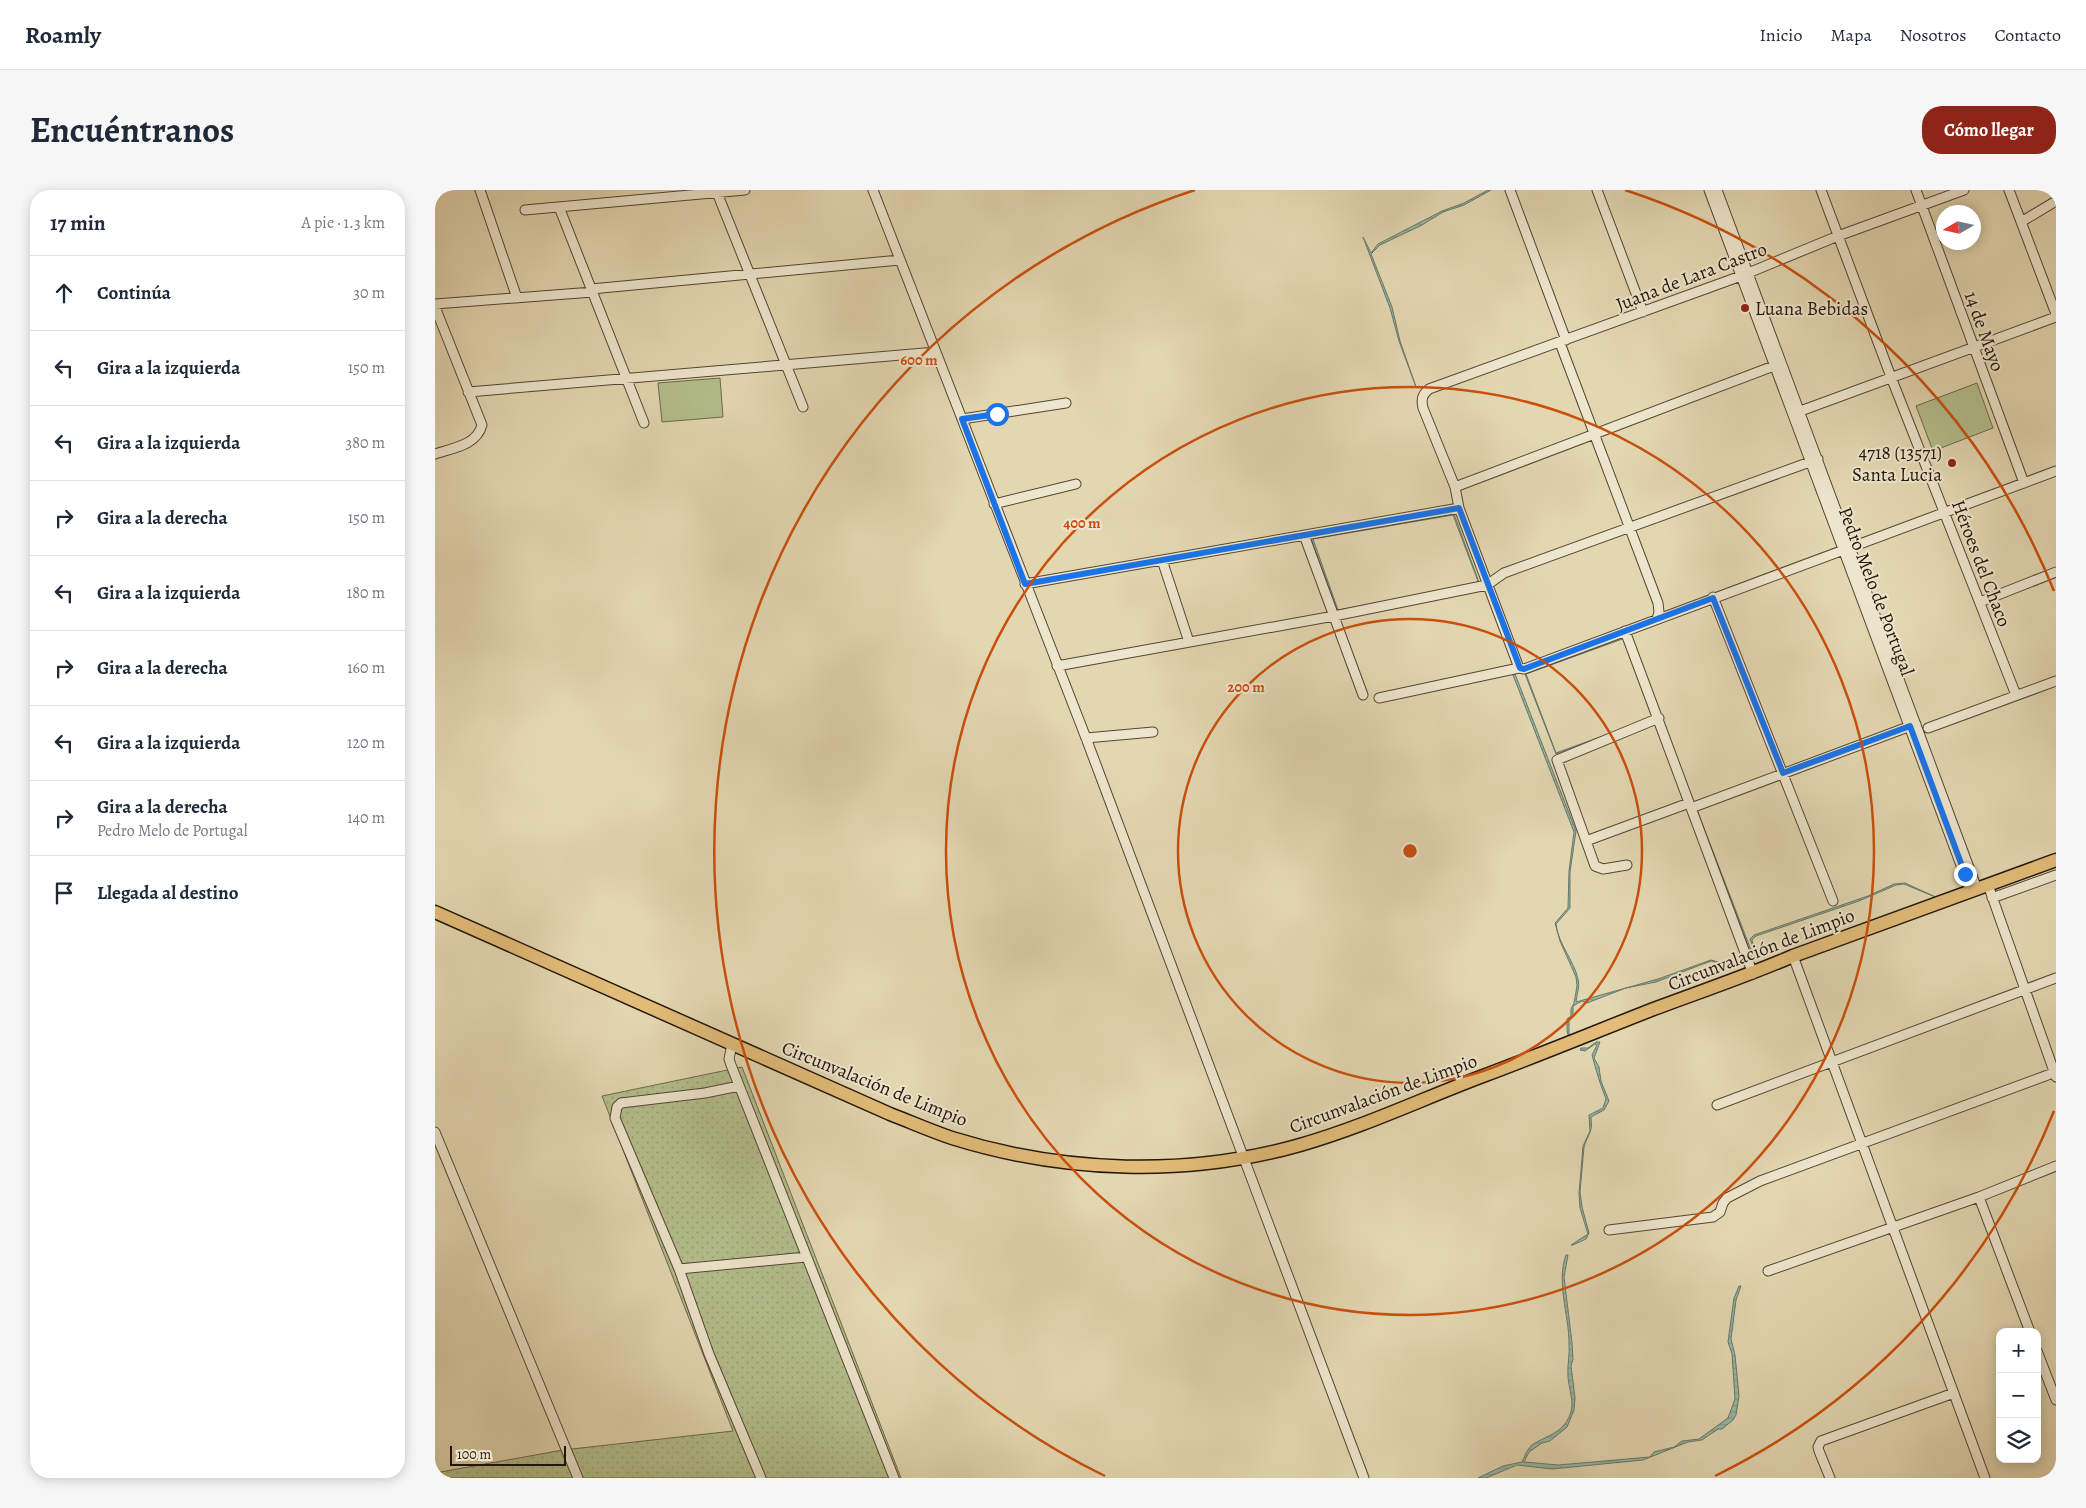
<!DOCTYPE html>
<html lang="es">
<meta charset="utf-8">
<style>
:root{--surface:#fff;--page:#f6f6f7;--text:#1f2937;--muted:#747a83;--line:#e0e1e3;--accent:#8f2418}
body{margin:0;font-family:Alegreya,serif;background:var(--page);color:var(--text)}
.controls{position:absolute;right:15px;bottom:15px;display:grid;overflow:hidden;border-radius:10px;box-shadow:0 2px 12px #0003}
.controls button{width:45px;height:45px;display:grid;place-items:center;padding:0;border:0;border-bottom:1px solid var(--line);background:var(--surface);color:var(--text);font:25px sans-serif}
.compass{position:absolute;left:1501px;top:15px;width:45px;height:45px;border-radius:50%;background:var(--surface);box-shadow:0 2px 12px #0003;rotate:261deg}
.scale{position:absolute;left:15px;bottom:12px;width:116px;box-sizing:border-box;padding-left:5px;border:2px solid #24160b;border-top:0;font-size:14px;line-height:18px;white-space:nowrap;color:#24160b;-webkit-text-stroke:4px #ede5cc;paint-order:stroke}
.stop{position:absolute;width:15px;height:15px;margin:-11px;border:4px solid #1a73e8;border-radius:50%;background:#fff}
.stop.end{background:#1a73e8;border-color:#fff;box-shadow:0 1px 5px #0008}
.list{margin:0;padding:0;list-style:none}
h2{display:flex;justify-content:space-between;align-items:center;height:65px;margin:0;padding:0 20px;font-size:21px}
h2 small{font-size:16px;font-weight:400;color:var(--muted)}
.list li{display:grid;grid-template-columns:32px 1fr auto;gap:15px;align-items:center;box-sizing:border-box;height:75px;padding:0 20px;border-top:1px solid var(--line)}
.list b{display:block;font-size:19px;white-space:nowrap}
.list p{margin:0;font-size:16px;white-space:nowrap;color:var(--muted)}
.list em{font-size:16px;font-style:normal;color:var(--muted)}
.icon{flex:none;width:28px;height:28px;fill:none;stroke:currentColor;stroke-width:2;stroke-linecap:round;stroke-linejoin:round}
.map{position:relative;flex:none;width:1621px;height:1288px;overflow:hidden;border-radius:20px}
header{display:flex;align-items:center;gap:30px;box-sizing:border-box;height:70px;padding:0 25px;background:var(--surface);border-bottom:1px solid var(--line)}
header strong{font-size:24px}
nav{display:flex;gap:28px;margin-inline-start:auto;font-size:18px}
.intro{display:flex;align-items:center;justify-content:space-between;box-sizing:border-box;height:120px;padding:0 30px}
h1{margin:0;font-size:35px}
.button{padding:12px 22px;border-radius:20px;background:var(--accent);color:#fff;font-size:18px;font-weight:700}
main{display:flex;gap:30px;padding:0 30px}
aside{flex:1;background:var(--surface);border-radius:20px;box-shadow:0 2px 12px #0003}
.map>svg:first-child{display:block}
.grass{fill:url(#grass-dots);stroke:#6c6a4c}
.pitch{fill:#b3be8c;stroke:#6c6a4c}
.water{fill:url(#water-rules);stroke:#687869;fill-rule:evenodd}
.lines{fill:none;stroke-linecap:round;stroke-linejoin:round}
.minor-casing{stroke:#544634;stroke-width:11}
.highway-casing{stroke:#24160b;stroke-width:15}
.minor{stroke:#ede5cc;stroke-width:9}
.highway{stroke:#e2bc78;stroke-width:12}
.route{stroke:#1a73e8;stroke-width:6}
.ring{fill:none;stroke:#cb4f0c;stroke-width:2.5}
.poi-dot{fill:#8f2418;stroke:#ede5cc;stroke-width:2}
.labels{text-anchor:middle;stroke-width:4;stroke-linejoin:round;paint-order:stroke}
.street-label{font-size:19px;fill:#24160b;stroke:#ede5cc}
.poi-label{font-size:19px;fill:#24160b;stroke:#ede5cc;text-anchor:start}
.centre{fill:#cb4f0c;stroke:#ede5cc;stroke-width:2.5}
.ring-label{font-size:15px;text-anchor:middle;font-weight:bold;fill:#cb4f0c;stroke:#ede5cc;stroke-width:4;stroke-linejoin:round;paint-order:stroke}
</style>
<header>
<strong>Roamly</strong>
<nav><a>Inicio</a><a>Mapa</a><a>Nosotros</a><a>Contacto</a></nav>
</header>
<div class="intro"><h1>Encuéntranos</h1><a class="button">Cómo llegar</a></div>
<main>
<aside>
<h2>17 min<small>A pie · 1.3 km</small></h2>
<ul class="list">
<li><svg class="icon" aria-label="ahead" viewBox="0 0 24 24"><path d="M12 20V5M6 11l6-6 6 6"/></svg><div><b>Continúa</b></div><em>30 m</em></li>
<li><svg class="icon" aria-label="left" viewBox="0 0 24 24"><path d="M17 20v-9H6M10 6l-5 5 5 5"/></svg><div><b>Gira a la izquierda</b></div><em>150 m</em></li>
<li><svg class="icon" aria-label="left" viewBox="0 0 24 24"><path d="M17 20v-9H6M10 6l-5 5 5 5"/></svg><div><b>Gira a la izquierda</b></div><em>380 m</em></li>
<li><svg class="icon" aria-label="right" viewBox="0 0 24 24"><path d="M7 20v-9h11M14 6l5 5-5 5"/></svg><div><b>Gira a la derecha</b></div><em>150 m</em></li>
<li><svg class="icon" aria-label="left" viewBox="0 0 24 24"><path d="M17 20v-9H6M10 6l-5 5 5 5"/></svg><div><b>Gira a la izquierda</b></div><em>180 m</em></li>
<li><svg class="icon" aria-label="right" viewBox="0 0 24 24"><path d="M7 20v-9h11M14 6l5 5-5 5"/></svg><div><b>Gira a la derecha</b></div><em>160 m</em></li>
<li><svg class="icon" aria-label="left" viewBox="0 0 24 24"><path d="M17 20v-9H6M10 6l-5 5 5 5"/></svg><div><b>Gira a la izquierda</b></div><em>120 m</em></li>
<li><svg class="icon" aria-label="right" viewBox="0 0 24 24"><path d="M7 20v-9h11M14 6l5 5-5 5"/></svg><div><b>Gira a la derecha</b><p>Pedro Melo de Portugal</p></div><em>140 m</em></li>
<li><svg class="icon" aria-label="arrive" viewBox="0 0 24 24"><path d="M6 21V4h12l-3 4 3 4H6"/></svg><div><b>Llegada al destino</b></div></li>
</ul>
</aside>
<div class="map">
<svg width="1621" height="1288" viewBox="0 0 1621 1288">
<defs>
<pattern id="grass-dots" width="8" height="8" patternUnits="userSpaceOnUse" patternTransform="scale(1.25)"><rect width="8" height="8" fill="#b3be8c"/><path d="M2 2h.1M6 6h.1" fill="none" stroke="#9aa377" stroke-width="1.8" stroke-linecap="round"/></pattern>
<pattern id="water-rules" width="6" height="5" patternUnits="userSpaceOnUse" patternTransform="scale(1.25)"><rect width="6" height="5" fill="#96baa8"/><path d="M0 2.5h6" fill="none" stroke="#819f8f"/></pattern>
</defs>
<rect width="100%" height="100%" fill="#e3d7b1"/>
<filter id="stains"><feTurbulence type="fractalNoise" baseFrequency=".004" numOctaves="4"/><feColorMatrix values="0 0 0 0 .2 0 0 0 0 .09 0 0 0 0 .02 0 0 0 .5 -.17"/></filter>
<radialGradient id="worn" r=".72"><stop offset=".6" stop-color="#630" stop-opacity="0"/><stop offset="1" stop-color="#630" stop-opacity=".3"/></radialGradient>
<path class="grass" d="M307,877L466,1288H0V1283L128,1260L298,1241L167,906Z"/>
<path class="pitch" d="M285,188L288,227L227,232L223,193Z
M1542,193L1558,238L1498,261L1481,216Z"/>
<path class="water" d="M1053,0H1056L1029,15L1008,22L987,35L945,55L936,64L957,117L965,151L981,197L964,151L955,118L928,47L936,63L943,54L1007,21L1029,13Z
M1019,324L1045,395L902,421L876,349ZM1018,325L1044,394L903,420L878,349Z
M1187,449L1091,484L1121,563L1217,528L1121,564L1090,484Z
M1080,484L1141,641L1135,682V718L1121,734C1123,754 1139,770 1143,789C1145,796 1142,804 1141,812L1223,789L1276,770L1287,773L1304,766L1305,768L1288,774L1276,771L1221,792L1191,798L1152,813L1147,811L1138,816V825L1134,828V848L1132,841V829L1136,826V819L1139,813L1142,796L1141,787L1125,751L1120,733L1133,718L1134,681L1139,642L1078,485Z
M1262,620L1316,760L1318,757L1315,749L1319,745L1433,706L1459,694L1470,693L1505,709L1469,694L1461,695L1424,711L1321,746L1317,750L1319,759L1315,762Z
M1161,852H1165L1159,868L1164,877L1166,891L1174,911L1169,920L1156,927C1158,944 1153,943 1149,957L1145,1002L1147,1017L1154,1043L1151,1049L1138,1055H1136L1153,1044L1145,1018L1144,1003L1148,956L1155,941L1154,925L1168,918L1171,909C1165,894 1161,880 1157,865L1162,855L1160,854L1150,861L1145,860L1146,858H1153Z
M1131,1065H1133L1129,1087L1137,1153L1138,1169L1136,1176L1140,1208L1139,1220L1132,1237L1115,1251L1107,1253L1094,1262L1089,1272L1123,1275L1215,1267L1219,1262L1239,1257L1247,1251L1264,1249L1293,1228L1300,1209L1297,1164L1293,1152L1299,1108L1304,1096H1306L1301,1110L1296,1149L1300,1165L1304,1206L1301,1225L1298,1230L1287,1239H1283L1267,1250L1253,1252L1208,1270L1117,1279L1082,1275L1051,1288H1043L1068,1276L1087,1272C1090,1266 1092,1259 1097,1255C1112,1245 1127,1244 1135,1225C1140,1212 1134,1200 1133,1187C1132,1176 1135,1164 1134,1153C1134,1125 1121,1092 1131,1065Z"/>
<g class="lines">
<defs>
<path id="minor" d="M45,0L82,108
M281,0L368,217
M438,0L651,548L929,1288
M1075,0L1131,150
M1162,0L1208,122
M1274,0L1536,702
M1282,0L1542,699
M1386,0L1456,187L1581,505
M1481,0L1589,293
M1529,0L1403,46L1306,86L994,199C987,205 986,209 988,218L1020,297L1024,318L1084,478L1089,479L1621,281
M1574,0L1621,124
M124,17L209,233
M90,20L310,0
M1586,32L1621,11
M156,99L465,70
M0,114L158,102
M0,117L47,235C42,255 18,258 0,264
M1125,153L1223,413L1224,422L1222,429
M33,202L501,162
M1360,223L1621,127
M527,229L631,213
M1020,297L1344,174
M559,314L641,294
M869,345L928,505
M727,370L754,452
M590,394L1024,318
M1278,407L1398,711
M1545,412L1621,382
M1190,441L1318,784
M622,476L899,426L1052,395L1069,383L1383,269
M944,508L1084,478
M1493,538L1621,491
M651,548L718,542
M1256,618L1481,534
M1151,651L1254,613
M1192,675L1168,679L1160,676L1122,570L1224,528
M1553,695L1621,887
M1557,708L1621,685
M1358,766L1550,1288
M297,854L294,869L296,875L459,1288
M304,896L270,903L186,913L182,917L180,928L244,1079L274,1164L326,1288
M1282,915L1621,788
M0,942L143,1288
M1544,1007L1595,1142
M1174,1040L1278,1027L1285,1022L1288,1013L1292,1008L1325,991L1621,882
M244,1079L371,1067
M1333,1081L1544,1007L1621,976
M1602,1161L1621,1210
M1395,1288L1384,1261L1383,1257L1386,1251L1519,1203"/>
<path id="highway" d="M0,722L455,924C476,932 496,941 517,948C629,983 752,987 865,955C928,937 987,909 1048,886C1104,865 1160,842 1216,820C1264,802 1312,786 1358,766L1621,670"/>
</defs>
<use href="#minor" class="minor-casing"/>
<use href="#highway" class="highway-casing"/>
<use href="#minor" class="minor"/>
<use href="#highway" class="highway"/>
</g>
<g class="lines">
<path class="route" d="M562,224L527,229L590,394L1024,318L1085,478L1089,479L1278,408L1348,583L1475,536L1530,684"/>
</g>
<g class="ring">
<circle cx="975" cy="661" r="232"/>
<circle cx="975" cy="661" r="464"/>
<path d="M1619 921A695 695 0 0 1 1280 1286M670 1286A695 695 0 0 1 760 0M1190 0A695 695 0 0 1 1619 401"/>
</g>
<g class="poi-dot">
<circle cx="1310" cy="118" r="5"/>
<circle cx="1517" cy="273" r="5"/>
</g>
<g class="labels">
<g class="street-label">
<text transform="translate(1256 86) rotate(-21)" y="7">Juana de Lara Castro</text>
<text transform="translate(1550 141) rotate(70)" y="7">14 de Mayo</text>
<text transform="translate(1547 373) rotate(69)" y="7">Héroes del Chaco</text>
<text transform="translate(1442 401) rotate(69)" y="7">Pedro Melo de Portugal</text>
<text transform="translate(1326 759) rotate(-21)" y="7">Circunvalación de Limpio</text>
<text transform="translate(440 893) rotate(22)" y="7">Circunvalación de Limpio</text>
<text transform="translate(948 903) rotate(-20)" y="7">Circunvalación de Limpio</text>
</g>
<g class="poi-label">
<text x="1320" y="125">Luana Bebidas</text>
<text x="1507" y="269" text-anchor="end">4718 (13571)<tspan x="1507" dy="22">Santa Lucia</tspan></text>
</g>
</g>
<circle cx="975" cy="661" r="8" class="centre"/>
<g class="ring-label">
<text x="484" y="175">600 m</text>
<text x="647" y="338">400 m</text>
<text x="811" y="502">200 m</text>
</g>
<rect width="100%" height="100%" filter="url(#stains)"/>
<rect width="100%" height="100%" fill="url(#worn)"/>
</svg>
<div class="controls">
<button>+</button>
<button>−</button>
<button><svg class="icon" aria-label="layers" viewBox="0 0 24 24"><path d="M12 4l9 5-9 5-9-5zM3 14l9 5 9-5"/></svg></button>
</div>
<svg class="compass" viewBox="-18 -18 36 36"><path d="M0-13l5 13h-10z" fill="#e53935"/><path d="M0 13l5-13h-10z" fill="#747a83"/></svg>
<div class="scale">100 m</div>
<div class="stop" style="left:562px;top:224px"></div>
<div class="stop end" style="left:1530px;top:684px"></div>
</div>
</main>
